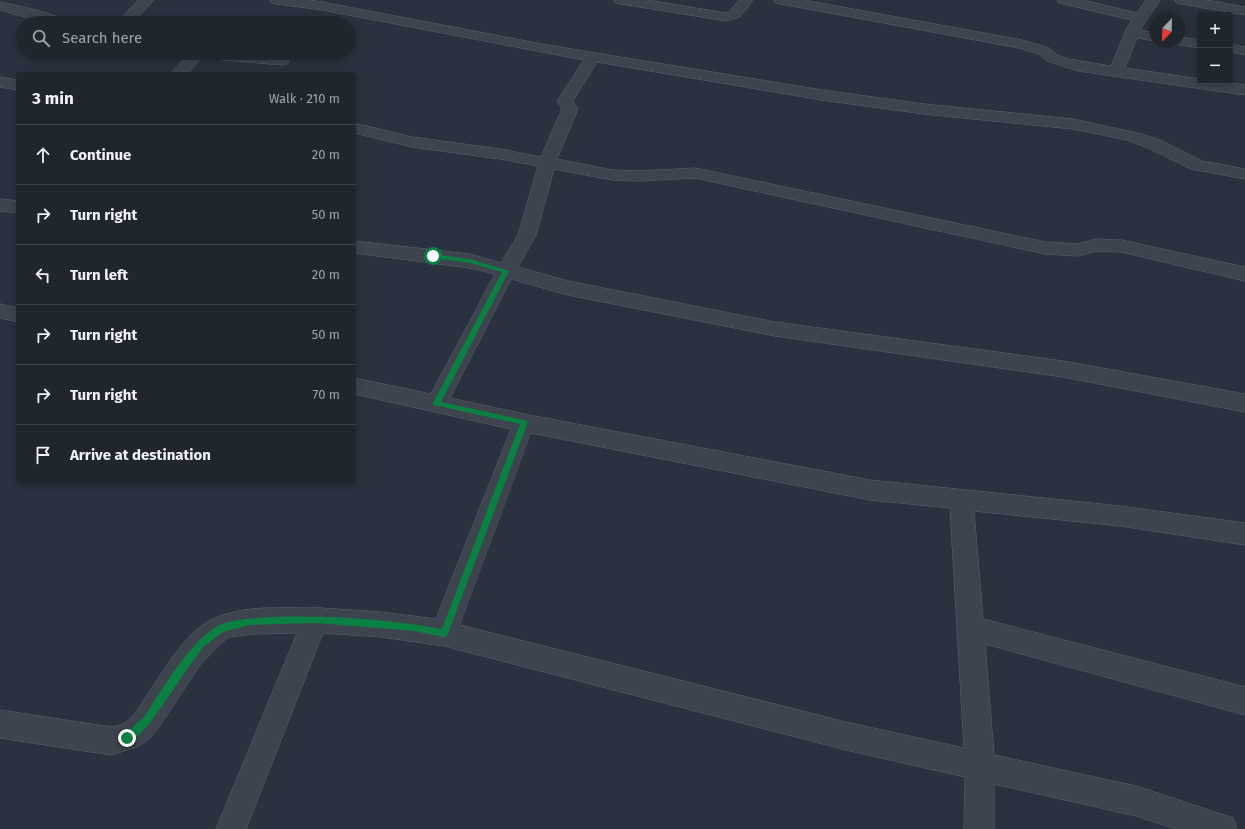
<!DOCTYPE html>
<meta charset="utf-8">
<style>
:root{--surface:#1f262e;--page:#2c323a;--text:#f1f3f6;--muted:#a1a5aa;--line:#3c434a}
body{margin:0;font-family:"Fira Sans",sans-serif;background:var(--page);color:var(--text)}
.controls{position:absolute;right:12px;top:12px;display:grid;overflow:hidden;border-radius:4px;box-shadow:0 2px 10px #0003}
.controls button{width:36px;height:36px;display:grid;place-items:center;padding:0;border:0;border-bottom:1px solid var(--line);background:var(--surface);color:var(--text);font:20px sans-serif}
.compass{position:absolute;left:1149px;top:12px;width:36px;height:36px;border-radius:50%;background:var(--surface);box-shadow:0 2px 10px #0003;rotate:203deg}
.stop{position:absolute;width:12px;height:12px;margin:-9px;border:3px solid #0b8043;border-radius:50%;background:#fff}
.stop.end{background:#0b8043;border-color:#fff;box-shadow:0 1px 4px #0008}
.list{margin:0;padding:0;list-style:none}
h2{display:flex;justify-content:space-between;align-items:center;height:52px;margin:0;padding:0 16px;font-size:17px}
h2 small{font-size:13px;font-weight:400;color:var(--muted)}
.list li{display:grid;grid-template-columns:26px 1fr auto;gap:12px;align-items:center;box-sizing:border-box;height:60px;padding:0 16px;border-top:1px solid var(--line)}
.list b{display:block;font-size:15px;white-space:nowrap}
.list em{font-size:13px;font-style:normal;color:var(--muted)}
.icon{flex:none;width:22px;height:22px;fill:none;stroke:currentColor;stroke-width:2;stroke-linecap:round;stroke-linejoin:round}
.map{position:relative;flex:none;width:1245px;height:829px;overflow:hidden}
.search{position:absolute;background:var(--surface);box-shadow:0 2px 10px #0003;left:16px;top:16px;width:340px;height:44px;display:flex;align-items:center;gap:10px;box-sizing:border-box;padding:0 14px;border-radius:22px;color:var(--muted);font-size:15px}
.panel{position:absolute;background:var(--surface);box-shadow:0 2px 10px #0003;left:16px;top:72px;width:340px;height:412px;border-radius:4px}
.map>svg:first-child{display:block}
.lines{fill:none;stroke-linecap:round;stroke-linejoin:round}
.street-casing{stroke:#5a626c;stroke-width:1}
.street{fill:#3d444e;fill-rule:evenodd}
.route{fill:#0b8043}
</style>
<div class="map">
<svg width="1245" height="829" viewBox="0 0 1245 829">
<rect width="100%" height="100%" fill="#29323e"/>
<g class="lines">
<defs>
<path id="street" d="M139,0H154L132,23H117Z
M270,0H308L322,2L547,45L822,90L924,104L1073,119L1137,133L1160,140L1202,161L1245,169V179L1191,169L1148,148L1127,140L1073,129L924,114L822,100L597,62L573,101L578,109L557,159L612,170L641,171L695,168L1045,242L1078,244L1096,239L1121,240L1245,267V281L1121,252L1096,251L1078,256L1045,254L695,178L641,181L612,180L554,169L536,235L518,267L568,281L775,322L1063,361L1245,394V412L1063,377L775,336L568,295L511,279L450,398L524,414L870,480L1120,506L1245,523V545L1120,526L974,511L983,619L1245,687V715L985,644L994,755L1136,786L1233,818L1237,829H1176L1136,816L994,784V829H964L965,777L850,751L444,646L381,637L323,633L246,829H216L297,633L254,634L229,637L220,644L200,665L157,730L149,739L137,747L111,755L0,738V710L111,727C115,726 119,726 123,724C134,718 141,704 148,694C164,670 186,631 213,619C243,605 279,608 312,608L316,607L320,608L381,612L436,619L511,429L354,394V378L431,394L495,274L470,268L354,253V241L470,254L501,263L518,235L538,166L500,159L412,147L354,133V123L412,137L500,149L541,157L562,109L557,101L584,60L322,10L277,4L272,3ZM531,433L870,500L950,508L964,748L850,723L460,625Z
M614,0H647L726,13L730,11L739,0H753L740,17L727,21L621,4L616,3Z
M774,0H804L1022,40L1049,48L1057,55L1068,59L1111,66L1127,28L1132,20L1059,3L1057,0H1082L1137,13L1146,0H1160L1140,30L1155,33V41L1137,38L1125,68L1200,79V81H1215L1245,85V95L1078,71L1047,61L1039,54L1019,48L781,4L776,3Z
M1175,0H1206L1245,7V15L1182,4L1177,3Z
M0,2C13,5 59,13 66,23H46L0,10Z
M1179,37L1200,40V48L1174,44L1172,42H1179Z
M1230,44L1245,47V55L1230,52Z
M189,53H244L282,57L287,58L289,61L287,64L282,65L202,58L187,74H170L189,54Z
M0,77L18,80V90L0,87Z
M0,199L18,201V213L0,211Z
M0,304L18,308V322L0,318Z"/>
</defs>
<use href="#street" class="street-casing"/>
<use href="#street" class="street"/>
</g>
<path class="route" d="M431,254L470,259L509,271L441,402L524,420L528,422L447,636L444,637L414,631L316,623L249,625L223,632L202,648L150,723C143,731 136,738 127,743L124,741L122,738C124,735 139,722 144,717C162,690 190,641 218,626C231,619 257,618 272,617C329,615 386,619 442,629L520,424L434,405L433,403L502,272L470,263L433,258L430,256Z"/>
</svg>
<div class="controls">
<button>+</button>
<button>−</button>
</div>
<svg class="compass" viewBox="-18 -18 36 36"><path d="M0-13l5 13h-10z" fill="#e53935"/><path d="M0 13l5-13h-10z" fill="#a1a5aa"/></svg>
<div class="stop" style="left:433px;top:256px"></div>
<div class="stop end" style="left:127px;top:738px"></div>
<div class="search"><svg class="icon" aria-label="search" viewBox="0 0 24 24"><circle cx="10" cy="10" r="6"/><path d="M15 15l6 6"/></svg>Search here</div>
<section class="panel">
<h2>3 min<small>Walk · 210 m</small></h2>
<ul class="list">
<li><svg class="icon" aria-label="ahead" viewBox="0 0 24 24"><path d="M12 20V5M6 11l6-6 6 6"/></svg><div><b>Continue</b></div><em>20 m</em></li>
<li><svg class="icon" aria-label="right" viewBox="0 0 24 24"><path d="M7 20v-9h11M14 6l5 5-5 5"/></svg><div><b>Turn right</b></div><em>50 m</em></li>
<li><svg class="icon" aria-label="left" viewBox="0 0 24 24"><path d="M17 20v-9H6M10 6l-5 5 5 5"/></svg><div><b>Turn left</b></div><em>20 m</em></li>
<li><svg class="icon" aria-label="right" viewBox="0 0 24 24"><path d="M7 20v-9h11M14 6l5 5-5 5"/></svg><div><b>Turn right</b></div><em>50 m</em></li>
<li><svg class="icon" aria-label="right" viewBox="0 0 24 24"><path d="M7 20v-9h11M14 6l5 5-5 5"/></svg><div><b>Turn right</b></div><em>70 m</em></li>
<li><svg class="icon" aria-label="arrive" viewBox="0 0 24 24"><path d="M6 21V4h12l-3 4 3 4H6"/></svg><div><b>Arrive at destination</b></div></li>
</ul>
</section>
</div>
